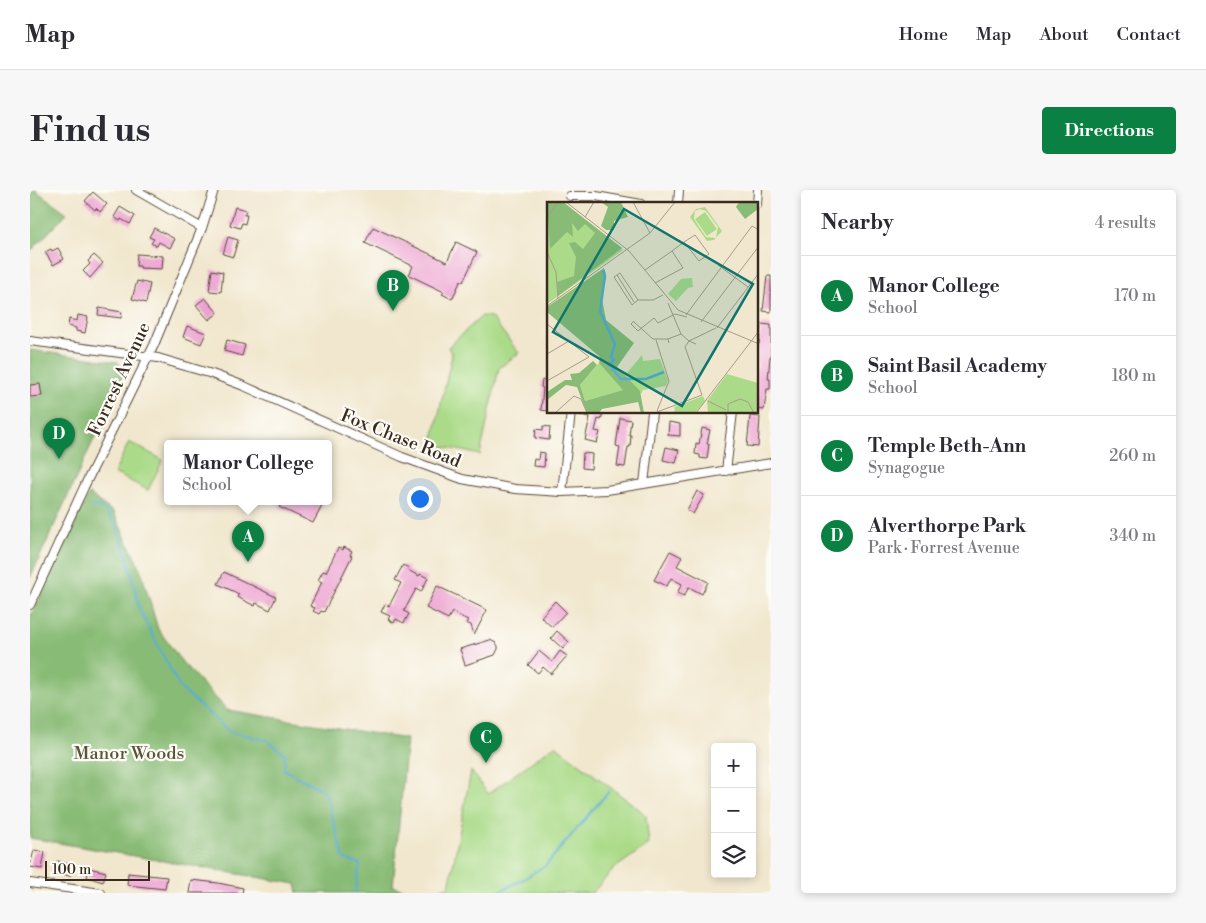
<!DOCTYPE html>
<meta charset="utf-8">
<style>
:root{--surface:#fff;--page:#f7f7f7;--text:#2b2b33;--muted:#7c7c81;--line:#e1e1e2;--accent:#0b8043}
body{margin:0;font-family:"Libre Bodoni",serif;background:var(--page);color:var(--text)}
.controls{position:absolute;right:15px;bottom:15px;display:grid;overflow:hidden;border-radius:5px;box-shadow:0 2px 8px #0003}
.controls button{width:45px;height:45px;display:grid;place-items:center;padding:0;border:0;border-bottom:1px solid var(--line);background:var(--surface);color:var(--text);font:25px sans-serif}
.scale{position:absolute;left:15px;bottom:12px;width:105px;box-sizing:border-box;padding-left:5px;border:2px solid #3b2a1e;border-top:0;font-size:14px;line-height:18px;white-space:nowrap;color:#3b2a1e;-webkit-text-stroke:4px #fdfcf7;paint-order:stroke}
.you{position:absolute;left:389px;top:308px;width:18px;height:18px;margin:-12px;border:4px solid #fff;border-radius:50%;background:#1a73e8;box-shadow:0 0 0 8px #1a73e833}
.badge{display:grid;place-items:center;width:32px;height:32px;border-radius:50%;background:var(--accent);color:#fff;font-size:16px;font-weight:700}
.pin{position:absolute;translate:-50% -41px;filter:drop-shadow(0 1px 2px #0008)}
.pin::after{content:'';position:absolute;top:26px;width:18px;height:15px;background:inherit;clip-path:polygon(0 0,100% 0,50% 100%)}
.popup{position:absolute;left:134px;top:250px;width:168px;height:65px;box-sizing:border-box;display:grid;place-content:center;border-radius:5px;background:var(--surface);filter:drop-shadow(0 1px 4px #0005);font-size:16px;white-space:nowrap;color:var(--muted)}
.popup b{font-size:19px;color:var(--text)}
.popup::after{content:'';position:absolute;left:50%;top:100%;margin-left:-10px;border:10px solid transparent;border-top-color:var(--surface)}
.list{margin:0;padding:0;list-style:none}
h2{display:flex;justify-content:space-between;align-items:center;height:65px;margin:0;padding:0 20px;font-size:21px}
h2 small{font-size:16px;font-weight:400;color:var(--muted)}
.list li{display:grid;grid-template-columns:32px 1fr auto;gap:15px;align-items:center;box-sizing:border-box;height:80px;padding:0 20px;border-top:1px solid var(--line)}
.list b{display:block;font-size:19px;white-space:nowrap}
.list p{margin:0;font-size:16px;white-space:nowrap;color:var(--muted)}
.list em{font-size:16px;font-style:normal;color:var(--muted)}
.icon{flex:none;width:28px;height:28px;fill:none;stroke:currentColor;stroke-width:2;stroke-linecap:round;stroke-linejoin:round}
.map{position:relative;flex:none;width:741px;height:703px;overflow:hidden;border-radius:5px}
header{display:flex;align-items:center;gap:30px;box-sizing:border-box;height:70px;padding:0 25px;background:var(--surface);border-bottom:1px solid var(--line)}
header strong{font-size:24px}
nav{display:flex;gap:28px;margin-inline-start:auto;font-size:18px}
.intro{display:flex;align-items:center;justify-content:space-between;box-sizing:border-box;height:120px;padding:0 30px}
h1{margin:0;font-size:35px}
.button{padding:12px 22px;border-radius:5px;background:var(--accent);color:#fff;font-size:18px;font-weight:700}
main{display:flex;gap:30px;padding:0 30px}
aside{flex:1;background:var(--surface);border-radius:5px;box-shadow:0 2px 8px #0003}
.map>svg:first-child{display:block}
.green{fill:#abdb89;stroke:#738254}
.forest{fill:#88bb75;stroke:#62724a}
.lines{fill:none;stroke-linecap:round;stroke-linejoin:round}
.stream{stroke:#57acd3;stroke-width:2}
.building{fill:#eda3d2}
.minor-casing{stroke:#564638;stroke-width:10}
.minor{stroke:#fff;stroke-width:8}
.labels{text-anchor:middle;stroke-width:4.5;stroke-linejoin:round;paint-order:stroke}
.street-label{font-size:18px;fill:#3b2a1e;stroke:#fdfcf7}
.park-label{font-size:18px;fill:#575639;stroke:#fdfcf7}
.inset-river{fill:none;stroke:#57acd3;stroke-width:2.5}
.inset-road{fill:none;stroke:#a89b88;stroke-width:1}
.view{fill:#0f766e;fill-opacity:0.15;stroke:#0f766e;stroke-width:2.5}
.inset-edge{fill:none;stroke:#3b2a1e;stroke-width:2.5}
</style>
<header>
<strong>Map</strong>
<nav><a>Home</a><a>Map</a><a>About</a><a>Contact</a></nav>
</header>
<div class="intro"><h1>Find us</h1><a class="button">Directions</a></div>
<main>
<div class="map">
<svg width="741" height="703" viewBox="0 0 741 703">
<rect width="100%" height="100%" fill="#fdfcf7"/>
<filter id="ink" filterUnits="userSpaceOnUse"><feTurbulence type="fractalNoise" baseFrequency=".02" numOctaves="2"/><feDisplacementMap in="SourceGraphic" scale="10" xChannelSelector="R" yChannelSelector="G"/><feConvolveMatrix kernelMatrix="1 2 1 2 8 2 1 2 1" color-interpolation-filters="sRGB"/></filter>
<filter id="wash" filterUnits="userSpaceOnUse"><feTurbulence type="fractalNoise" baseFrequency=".0096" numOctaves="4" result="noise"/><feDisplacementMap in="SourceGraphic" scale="20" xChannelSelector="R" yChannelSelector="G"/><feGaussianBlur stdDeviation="1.12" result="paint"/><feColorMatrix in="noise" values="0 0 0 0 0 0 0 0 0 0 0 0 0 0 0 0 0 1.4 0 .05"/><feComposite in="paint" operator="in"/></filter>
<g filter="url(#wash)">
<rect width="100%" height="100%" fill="#f1e7ce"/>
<path class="green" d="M452,126L461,127L489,163L469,178L450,265L402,254L422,165L418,157Z
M99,252L133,270L118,300L84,283Z
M525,555L610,620L616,626L619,654L585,678L562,703H389L419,697L441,581L458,604Z"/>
<path class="forest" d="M0,0H5L37,23L0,62Z
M0,160L88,172L94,184L0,388Z
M59,304L84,323L111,381L128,439L152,472L197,520L377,549L363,696L388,703H268L266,694L0,648V427Z"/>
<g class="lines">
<path class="stream" d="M61,315L74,319L86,335L96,362L110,421L150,498L200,542L237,550L255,564L254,580L295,601L314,669L330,674L325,703
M466,703L492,690L516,675L579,601"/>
</g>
<g id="blocks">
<path class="building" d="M63,2L77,14L70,22L66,18L65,20L55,11Z
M90,17L105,26L100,34L91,29L90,31L84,27Z
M205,17L216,20L214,25H217L215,34L212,33L210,38L200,35Z
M343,37L417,72L426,52L447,62L433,92L431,90L422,109L412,104L414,102L379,85L383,76L335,53Z
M124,38L145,49L140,58L129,52L127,56L121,53L124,49L119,47Z
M198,47L208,50L203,67L193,64Z
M28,58L34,69L23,75L15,62L21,59L22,61Z
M107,64L133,66L132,79L110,78V76H106Z
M64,65L73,73L60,88L53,81L60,74L58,71Z
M182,80L193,82L191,102L179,101Z
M737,86H741V122L733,121Z
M107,91L120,94L116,113L102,109Z
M175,108L188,123L179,130L166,115Z
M69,118L92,122L91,128L68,125Z
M48,125L58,127L55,143L46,141V138L38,136L39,129L47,131Z
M731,134L741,135V167H740L738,189H740V199H737L734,220L727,219V154H729Z
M157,136L176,143L171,154L153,147Z
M197,150L215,155L212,166L194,161Z
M512,190L518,191V221L511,220L513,198L511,197Z
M10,194L12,206L0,207V195Z
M550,222H573L571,230L568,229L565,241L570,242L567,253L555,250L560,227L550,225Z
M720,226L730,227L728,257L717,256Z
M590,228L601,230L599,245H601L600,257H598L595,277L587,276L590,257L586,256Z
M639,232L650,234V246L638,245Z
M513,236L520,237L519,250L505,248L506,239L513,240Z
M672,238L680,240L677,254H679L677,269L670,268V265L665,264L666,253L669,254Z
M636,257L649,260L646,273L633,270Z
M509,262L515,263L514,277L503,276L504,269L508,270Z
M553,263L562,264L561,279L552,278Z
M667,301L674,305L663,324L657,320Z
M242,311H282L292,316L283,333L249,317L251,315Z
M314,357L322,361L320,365L322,366L294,422L291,421L289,424L283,421L285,418L280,416L292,392L288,390L293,381L296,382L308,358L313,360Z
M640,361L652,367L647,376L678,392L672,404L659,397L654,406L647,403L652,394L641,388L637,396L624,390Z
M373,375L379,378L378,380L389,386L390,384L398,388L391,402L386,399L374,421L379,424L374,433L366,429L364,433L358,429L360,426L351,422L355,414L359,416L371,393L365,390Z
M194,382L246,407L240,420L226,413L225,416L207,407L209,404L188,394Z
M407,396L457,420L444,445L441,435L436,433L438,430L422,422L418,429L396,418Z
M525,411L536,422L522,437L511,427Z
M527,441L539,452L533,459L521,448Z
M460,450L466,453L468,456V459L465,465L435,475L430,459Z
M509,461L522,472L530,461L537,466L521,484L513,477L508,483L498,475Z
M4,660L15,662L12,679L0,677Z
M27,671L42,675L40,686L24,682Z
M59,678L76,682L73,692L57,687Z
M98,683L137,687L135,699L97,695Z
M161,690L188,693L213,698L212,703H159Z"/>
</g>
</g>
<g filter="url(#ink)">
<use href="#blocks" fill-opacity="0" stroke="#564638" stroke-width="1"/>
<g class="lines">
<defs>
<path id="minor" d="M106,0L172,38
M540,6H566L611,14
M648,14L649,0
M727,14L728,0
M0,151L128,168L182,184L214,196L372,267L432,289L485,299L532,302L577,300L741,273
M696,281L703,222
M614,294L622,222
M532,302L541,222
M0,415L54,297L124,155L172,38L184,0
M0,693L71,703"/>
</defs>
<use href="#minor" class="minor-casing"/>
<use href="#minor" class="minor"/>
</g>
</g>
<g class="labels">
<g class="street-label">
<text transform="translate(89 189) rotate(-65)" y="6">Forrest Avenue</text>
<text transform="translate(371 248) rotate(22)" y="6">Fox Chase Road</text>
</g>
<g class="park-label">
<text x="99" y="569">Manor Woods</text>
</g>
</g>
<g transform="translate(517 12)">
<rect width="211" height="211" fill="#f1e7ce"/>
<path d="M0,0H16L76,48L0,102ZM158,5L175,29L167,38L160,39L143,15L149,7ZM153,7L159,9L171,25L169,36L159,35L147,17L148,9ZM158,10L170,27L160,34L148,17ZM145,76L146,85L141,86L129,99L121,92L134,77ZM95,153L96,159L113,157L121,178L119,184L96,188L94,192L74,169L80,171ZM52,161L77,188L38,199L33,183ZM180,172L211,181V211H161L160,199ZM156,194L158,199L148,211H123L128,209L127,205Z" fill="#abdb89" fill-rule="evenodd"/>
<path d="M0,0H16L75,46L11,94L10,80L27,74L29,55L22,41L28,40L36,47L48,31L38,22L31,29L25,21L26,35L20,30L3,47ZM54,0H74L81,15L67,19V28H59L54,24L61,5ZM192,0H211V7L198,17L189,5ZM57,66L59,72L55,97L59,118L87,141L70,165L93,189L97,211H94L91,200L55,207L52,211H40L30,185L19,183L0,198V190L18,178H25L23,172L32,171L46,159L50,163L33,183L38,199L76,188L52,161L53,155L0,110V105Z" fill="#88bb75"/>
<path class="inset-river" d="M56,68L58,74L53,109L68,142L64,155L67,158L62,163L69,167L64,168M67,169L74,177H99L117,170"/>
<path class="inset-road" d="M19,0L82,49L131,108L212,142M86,0L103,31M0,15L11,0M38,15L47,0M125,49L137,40L152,59L162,52L148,33L137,40M0,50L9,70L11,97M171,63L201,85M98,68L125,49L136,66L108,81M70,73L87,100M91,98L85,103L67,75L73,71L91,98H106L116,93M121,101L134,132L121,137L122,141M0,104L103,31L128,0M139,113L205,24L212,28M87,119L84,122L91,129L107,116L111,121L128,112L140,115M87,120L106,137H121M154,120L212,44M0,122L42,155L0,179M170,126L212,71M134,132L142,139L169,126M109,138L122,179L110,209M0,152L22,139M161,199L179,208M110,210L155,193L138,145L142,139L149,142M8,211L27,194L34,197L40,211M149,211L212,129M181,211V202L193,197L201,200L207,211"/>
<path class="view" d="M77,7L206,82L135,204L6,130Z"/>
<rect width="211" height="211" class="inset-edge"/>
</g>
</svg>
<div class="controls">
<button>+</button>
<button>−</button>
<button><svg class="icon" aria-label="layers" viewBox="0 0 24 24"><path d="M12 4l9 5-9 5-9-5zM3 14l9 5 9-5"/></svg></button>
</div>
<div class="scale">100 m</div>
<div class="you"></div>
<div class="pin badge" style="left:218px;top:372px">A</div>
<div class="popup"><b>Manor College</b>School</div>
<div class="pin badge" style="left:363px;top:121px">B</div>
<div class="pin badge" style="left:456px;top:573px">C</div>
<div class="pin badge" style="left:29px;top:269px">D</div>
</div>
<aside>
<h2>Nearby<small>4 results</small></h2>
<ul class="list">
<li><span class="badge">A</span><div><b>Manor College</b><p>School</p></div><em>170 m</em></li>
<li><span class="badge">B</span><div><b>Saint Basil Academy</b><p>School</p></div><em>180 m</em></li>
<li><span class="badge">C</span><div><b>Temple Beth-Ann</b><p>Synagogue</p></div><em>260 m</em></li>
<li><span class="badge">D</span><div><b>Alverthorpe Park</b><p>Park · Forrest Avenue</p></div><em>340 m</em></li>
</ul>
</aside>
</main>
